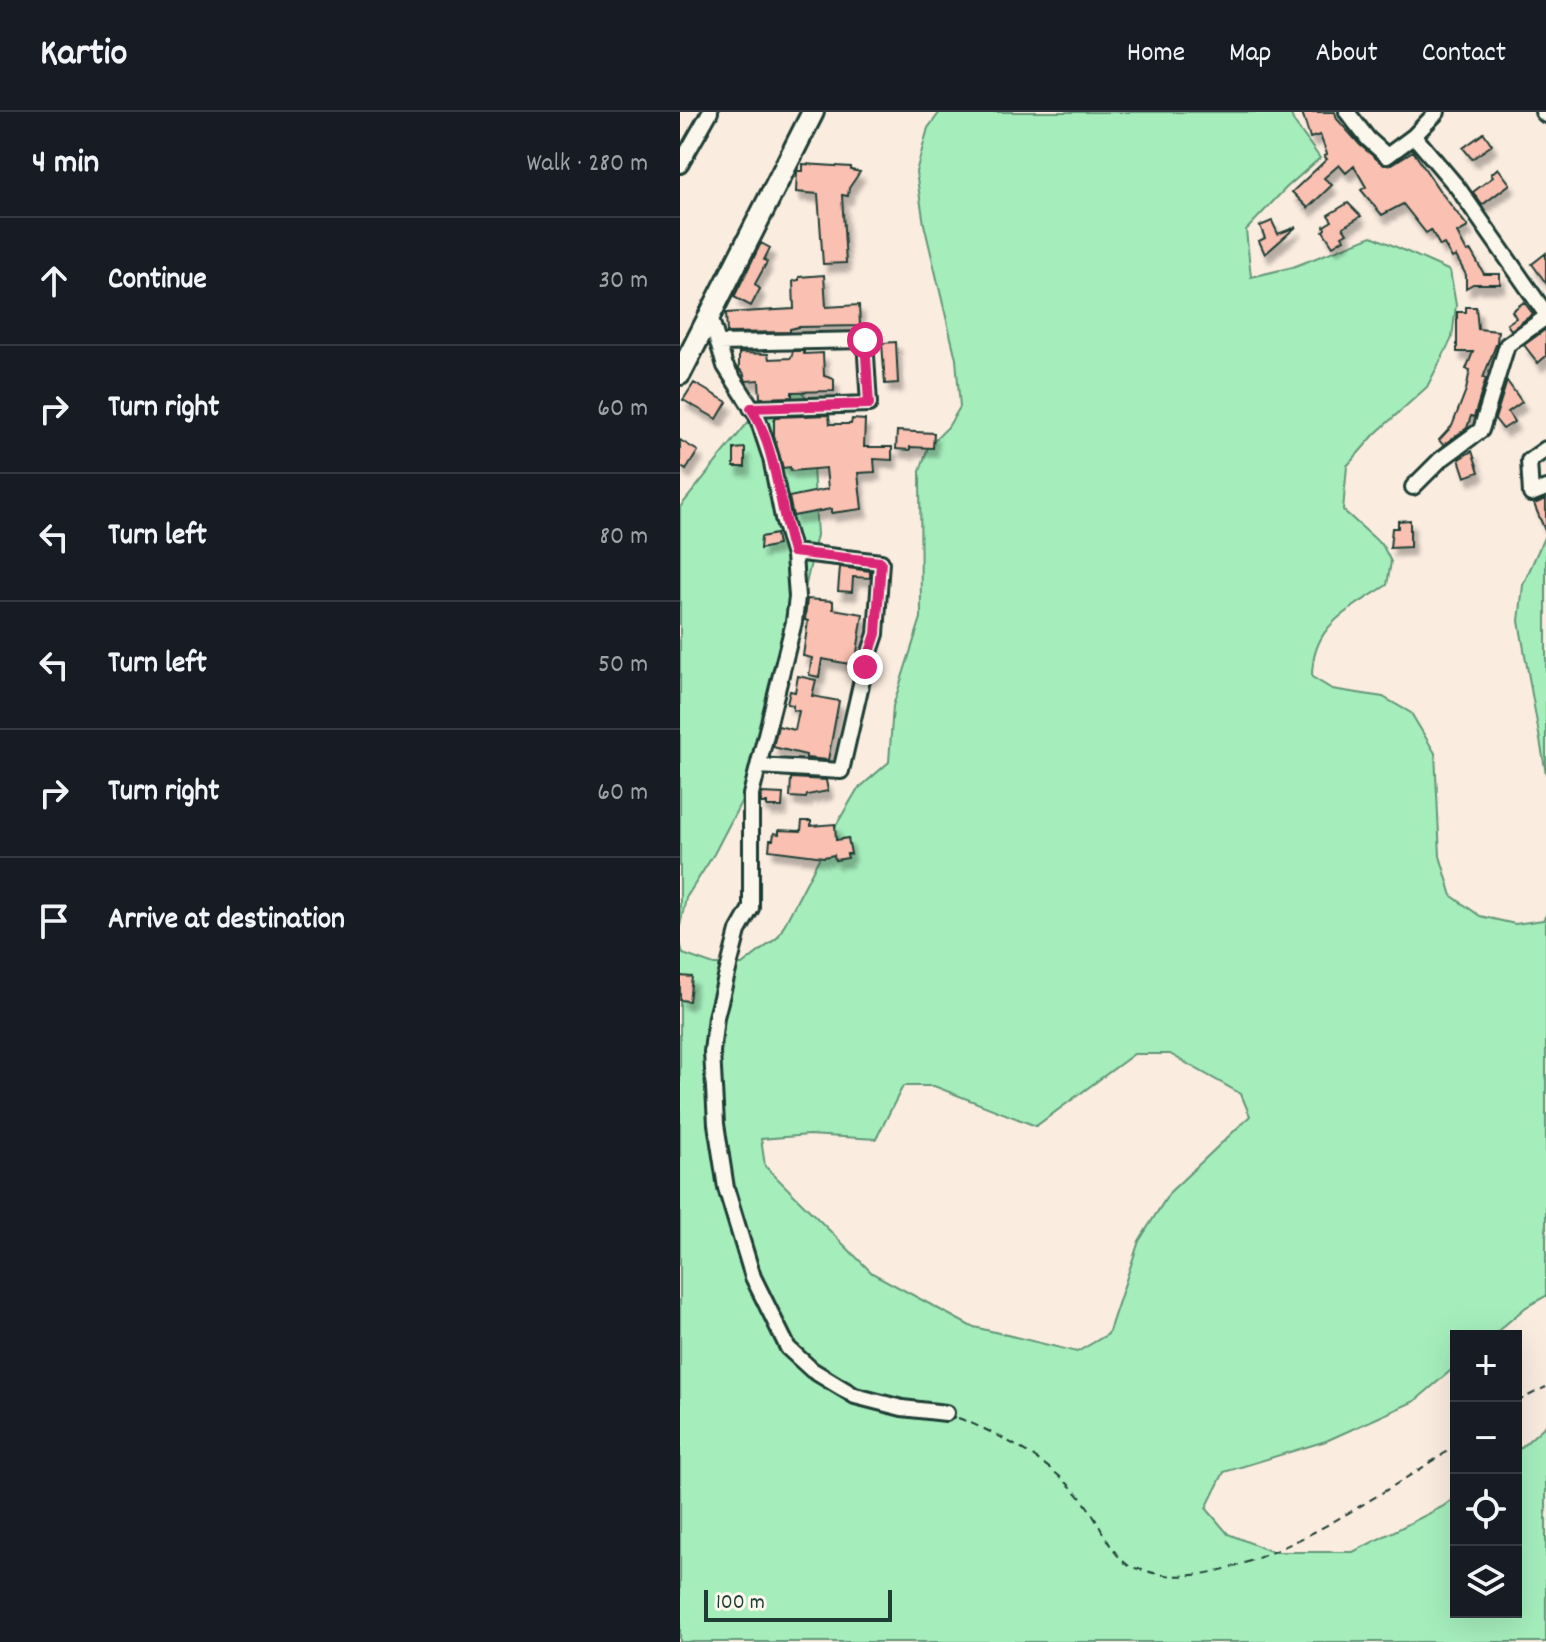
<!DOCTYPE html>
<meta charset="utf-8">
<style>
:root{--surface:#171b24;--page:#20242c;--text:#f1f3f6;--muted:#9ea1a6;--line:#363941}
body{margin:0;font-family:Dekko,sans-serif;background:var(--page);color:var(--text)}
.controls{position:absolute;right:24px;bottom:24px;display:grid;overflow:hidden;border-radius:0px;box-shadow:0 8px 32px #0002}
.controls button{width:72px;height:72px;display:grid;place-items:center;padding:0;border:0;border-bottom:2px solid var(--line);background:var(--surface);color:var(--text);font:40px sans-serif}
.scale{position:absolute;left:24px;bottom:20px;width:188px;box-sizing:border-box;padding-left:8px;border:4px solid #1f3d34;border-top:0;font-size:22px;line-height:28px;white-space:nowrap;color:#1f3d34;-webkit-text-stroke:6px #fbf7ec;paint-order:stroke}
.stop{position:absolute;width:24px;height:24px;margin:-18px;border:6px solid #db2777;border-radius:50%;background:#fff}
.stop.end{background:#db2777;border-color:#fff;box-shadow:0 2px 8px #0008}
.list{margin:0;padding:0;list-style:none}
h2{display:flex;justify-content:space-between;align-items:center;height:104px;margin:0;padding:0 32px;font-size:34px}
h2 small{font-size:26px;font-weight:400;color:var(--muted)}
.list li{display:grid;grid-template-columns:52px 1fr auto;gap:24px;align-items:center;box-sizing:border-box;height:128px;padding:0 32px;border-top:2px solid var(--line)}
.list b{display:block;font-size:30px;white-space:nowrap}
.list em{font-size:26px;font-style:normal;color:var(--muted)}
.icon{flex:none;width:44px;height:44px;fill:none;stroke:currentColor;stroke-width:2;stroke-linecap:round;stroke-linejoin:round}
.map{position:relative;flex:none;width:866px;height:1530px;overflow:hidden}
header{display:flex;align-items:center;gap:48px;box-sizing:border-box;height:112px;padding:0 40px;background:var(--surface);border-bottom:2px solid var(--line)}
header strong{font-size:38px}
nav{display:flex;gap:44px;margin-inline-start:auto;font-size:28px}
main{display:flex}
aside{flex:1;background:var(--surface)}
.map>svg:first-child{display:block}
.green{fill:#a5eebc;stroke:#629678;stroke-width:2;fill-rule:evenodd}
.building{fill:#fac0b1;stroke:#1f3d34;stroke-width:2;filter:url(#shadow)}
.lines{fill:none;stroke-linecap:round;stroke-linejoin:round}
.minor-casing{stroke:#1f3d34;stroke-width:20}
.secondary-casing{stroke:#1f3d34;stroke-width:26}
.path{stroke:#1f3d34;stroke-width:2;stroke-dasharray:8 6;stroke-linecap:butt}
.minor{stroke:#fbf7ec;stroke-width:14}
.secondary{stroke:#fbf7ec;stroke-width:20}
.route{stroke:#db2777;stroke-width:10}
</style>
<header>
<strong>Kartio</strong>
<nav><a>Home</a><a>Map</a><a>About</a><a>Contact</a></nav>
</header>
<main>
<aside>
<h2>4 min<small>Walk · 280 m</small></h2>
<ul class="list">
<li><svg class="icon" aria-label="ahead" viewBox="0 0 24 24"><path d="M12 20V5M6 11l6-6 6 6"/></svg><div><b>Continue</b></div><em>30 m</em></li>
<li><svg class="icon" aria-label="right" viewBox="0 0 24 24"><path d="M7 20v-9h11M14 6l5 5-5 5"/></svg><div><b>Turn right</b></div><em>60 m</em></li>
<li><svg class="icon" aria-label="left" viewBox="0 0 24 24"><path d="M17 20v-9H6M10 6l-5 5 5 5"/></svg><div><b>Turn left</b></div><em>80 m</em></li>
<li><svg class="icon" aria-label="left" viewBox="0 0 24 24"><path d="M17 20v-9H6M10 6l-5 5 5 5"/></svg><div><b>Turn left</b></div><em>50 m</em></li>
<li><svg class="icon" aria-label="right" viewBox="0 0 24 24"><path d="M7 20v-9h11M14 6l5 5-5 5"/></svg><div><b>Turn right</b></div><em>60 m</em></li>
<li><svg class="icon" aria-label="arrive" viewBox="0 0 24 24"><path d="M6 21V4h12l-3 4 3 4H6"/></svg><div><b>Arrive at destination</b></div></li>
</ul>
</aside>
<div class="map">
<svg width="866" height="1530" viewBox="0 0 866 1530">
<defs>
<filter id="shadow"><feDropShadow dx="4.5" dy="8" stdDeviation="2" flood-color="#0004"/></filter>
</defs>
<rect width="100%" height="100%" fill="#fbece0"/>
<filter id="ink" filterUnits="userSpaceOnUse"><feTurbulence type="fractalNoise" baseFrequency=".0125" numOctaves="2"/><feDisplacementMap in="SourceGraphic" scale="16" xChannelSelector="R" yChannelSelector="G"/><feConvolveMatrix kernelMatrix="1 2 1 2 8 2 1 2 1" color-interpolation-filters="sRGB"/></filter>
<g filter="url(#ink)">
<path class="green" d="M260,0H610L614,10L640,46L606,76L566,118L571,165L613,155L692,124L770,159L776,193L772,226L747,275L695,322L667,354L663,398L703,434L711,450L707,473C668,499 632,512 632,565L652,577L703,585L731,601L755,641L760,744L772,784L800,804L835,812L863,808L866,803V1184L846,1195L812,1224H776V1254L735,1289L646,1329L544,1360L526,1396L548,1422L593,1440H673L762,1395L776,1385V1500H836V1340L866,1313V1530H0V830L3,842L34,853H62L98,825L158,710L177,678L209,650L213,594L241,506L240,359L248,335L268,315L280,295L276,247L244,112L236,60L248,16ZM454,942H490L561,982L570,1004L490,1080L459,1129L428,1222L397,1240L290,1214L192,1161L85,1054L81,1027L129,1023L196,1027L223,974H254L356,1014Z
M117,275L129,288L137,423L90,634L34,742L6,786L0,814V395L89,284Z
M866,421V662L839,509L843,473Z"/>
<path class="building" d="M622,0H655L657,7L680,33L704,53L712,52L733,39L759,78L788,115L777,121L787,140L791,139L804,162H820V172H793L786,176V163L776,144L772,146L764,132L760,134L751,118L746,121L723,92L702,103L681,78L686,75L674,54L666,61L659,53L644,66L652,73L628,96L612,80L647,47L644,44L647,42L640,23L630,26Z
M804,21L812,33L792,47L783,36Z
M123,52L171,55V58L180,60L169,76L168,84L162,83L166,151L143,152L138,82L116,80L117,59H123Z
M818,56L830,72L802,93L793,80L813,65L811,62Z
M668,91L681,104L663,115L667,121L662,124L664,127L653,134L643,119L645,117L644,114L652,109L648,103Z
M592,109L598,122L616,115L585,142L579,129L585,126L580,114Z
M81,131L90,136L84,148L87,150L75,172L80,177L71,194L54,185Z
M866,141V171L852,152Z
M144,163L146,195L179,193L180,214L118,215L110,217V220L47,221L46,201L114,197L113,169L119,168V165Z
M844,190L853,202L831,218L827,212L836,206L832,199Z
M786,195H796L798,217L818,219L817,230L803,266H806L794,305L791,304L787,316L763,333L759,328L772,314L786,278L790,258L786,257L793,240H777V200H786Z
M866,217V244L858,251L844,233Z
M216,230L218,271L205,272L202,231Z
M113,239H124V242L143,241L144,264L154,267V279L112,280V285L80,286L79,268L66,269L63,260L59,257V241L88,242L89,247L111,246Z
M827,269L842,290L828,300L834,310L823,317L815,307Z
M14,271L47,290L37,307L3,288Z
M149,303L150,312H171L172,307L185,308L184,335H212V348L194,347L195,360L178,361L182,397L151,401V397L113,404L109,385L148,377L146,356L111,359L110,355L103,356L94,324V308L96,305Z
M217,319L254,321L253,336L230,335V338L216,337Z
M0,328L18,339L6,358L0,354Z
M65,336V355H54V337Z
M792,339L799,360L785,365L779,347Z
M866,387V421L854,392Z
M730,408V435L710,436L712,416H718V409Z
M96,422L98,433L80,437L81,425Z
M160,455L190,459V466L173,465L172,480L158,479Z
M127,487L153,489V497L183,502L175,553L142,547L139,565L129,563L132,546L123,544L128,509L125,508Z
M118,564L136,568L132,584L159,589L148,648L126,646V643L93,635L98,614L115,618L119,599L113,598V593L107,592L110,579L115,580Z
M111,666L146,668L148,679L127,683L126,686L110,685Z
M82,681L103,682L102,695H87V691H81Z
M122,709H131V714L155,712L156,728L168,726L171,742H167L168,746L155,748L154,743L144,745L89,738L90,728H93L94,721L99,722V718L121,719Z
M0,864L12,865L9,889L0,888Z"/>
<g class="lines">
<defs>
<path id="minor" d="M667,0L688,27L707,44L734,24L757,0
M863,0L866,3
M734,24L778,76L866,202
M0,53L30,0
M30,204L45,254L77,304L91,346L103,406L114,444L117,485L114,510L71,683V796L58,819L36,905L32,940L36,1012L46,1076L73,1165L108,1236L132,1258L175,1284L222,1296L266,1301
M38,231L185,228L189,292L71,296
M866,337L849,349L851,382L866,376
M733,375L760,348L801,318L827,233L866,205
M79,654L161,659L185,555L196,522L201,450L113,440"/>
<path id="secondary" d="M0,262L133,0"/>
</defs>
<use href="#minor" class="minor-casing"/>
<use href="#secondary" class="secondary-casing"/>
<path class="path" d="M836,1290L866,1275
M278,1306C321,1322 380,1355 407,1394C420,1412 430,1441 449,1454C454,1456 462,1458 467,1459C549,1487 692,1386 761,1344L776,1331"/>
<use href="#minor" class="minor"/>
<use href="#secondary" class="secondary"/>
</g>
</g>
<g class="lines" filter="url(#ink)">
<path class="route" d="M185,555L196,522L201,450L113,440C100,398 95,331 71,296L189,292L185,228"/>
</g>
</svg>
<div class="controls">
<button>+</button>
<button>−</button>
<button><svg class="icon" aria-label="locate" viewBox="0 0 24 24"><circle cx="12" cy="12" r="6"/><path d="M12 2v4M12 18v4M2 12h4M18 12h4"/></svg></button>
<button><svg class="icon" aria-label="layers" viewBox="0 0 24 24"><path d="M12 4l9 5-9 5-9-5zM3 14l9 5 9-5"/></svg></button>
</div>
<div class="scale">100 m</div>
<div class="stop" style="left:185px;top:228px"></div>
<div class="stop end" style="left:185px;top:555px"></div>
</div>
</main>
